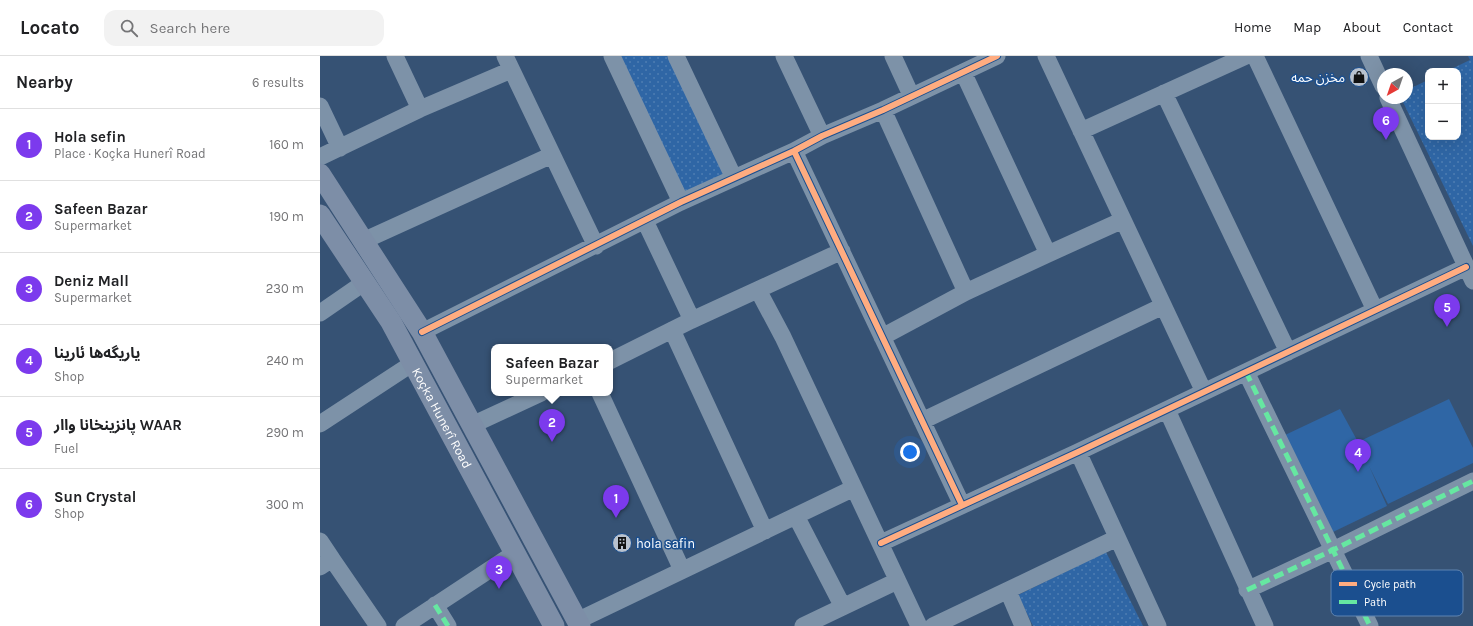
<!DOCTYPE html>
<meta charset="utf-8">
<style>
:root{--surface:#fff;--page:#f2f2f2;--text:#202124;--muted:#757577;--line:#e0e0e0;--accent:#7c3aed}
body{margin:0;font-family:Karla,"Noto Sans Arabic",sans-serif;background:var(--page);color:var(--text)}
.controls{position:absolute;right:12px;top:12px;display:grid;overflow:hidden;border-radius:8px;box-shadow:0 4px 16px #0002}
.controls button{width:36px;height:36px;display:grid;place-items:center;padding:0;border:0;border-bottom:1px solid var(--line);background:var(--surface);color:var(--text);font:20px sans-serif}
.compass{position:absolute;left:1057px;top:12px;width:36px;height:36px;border-radius:50%;background:var(--surface);box-shadow:0 4px 16px #0002;rotate:220deg}
.you{position:absolute;left:590px;top:396px;width:14px;height:14px;margin:-10px;border:3px solid #fff;border-radius:50%;background:#1a73e8;box-shadow:0 0 0 6px #1a73e833}
.badge{display:grid;place-items:center;width:26px;height:26px;border-radius:50%;background:var(--accent);color:#fff;font-size:13px;font-weight:700}
.pin{position:absolute;translate:-50% -33px;filter:drop-shadow(0 1px 2px #0008)}
.pin::after{content:'';position:absolute;top:21px;width:14px;height:12px;background:inherit;clip-path:polygon(0 0,100% 0,50% 100%)}
.popup{position:absolute;left:171px;top:288px;width:122px;height:52px;box-sizing:border-box;display:grid;place-content:center;border-radius:8px;background:var(--surface);filter:drop-shadow(0 1px 3px #0005);font-size:13px;white-space:nowrap;color:var(--muted)}
.popup b{font-size:15px;color:var(--text)}
.popup::after{content:'';position:absolute;left:50%;top:100%;margin-left:-8px;border:8px solid transparent;border-top-color:var(--surface)}
.list{margin:0;padding:0;list-style:none}
h2{display:flex;justify-content:space-between;align-items:center;height:52px;margin:0;padding:0 16px;font-size:17px}
h2 small{font-size:13px;font-weight:400;color:var(--muted)}
.list li{display:grid;grid-template-columns:26px 1fr auto;gap:12px;align-items:center;box-sizing:border-box;height:72px;padding:0 16px;border-top:1px solid var(--line)}
.list b{display:block;font-size:15px;white-space:nowrap}
.list p{margin:0;font-size:13px;white-space:nowrap;color:var(--muted)}
.list em{font-size:13px;font-style:normal;color:var(--muted)}
.icon{flex:none;width:22px;height:22px;fill:none;stroke:currentColor;stroke-width:2;stroke-linecap:round;stroke-linejoin:round}
.map{position:relative;flex:none;width:1153px;height:570px;overflow:hidden}
header{display:flex;align-items:center;gap:24px;box-sizing:border-box;height:56px;padding:0 20px;background:var(--surface);border-bottom:1px solid var(--line)}
header strong{font-size:19px}
nav{display:flex;gap:22px;margin-inline-start:auto;font-size:14px}
.search{width:280px;height:36px;background:var(--page);display:flex;align-items:center;gap:10px;box-sizing:border-box;padding:0 14px;border-radius:12px;color:var(--muted);font-size:15px}
main{display:flex}
aside{flex:1;background:var(--surface)}
.map>svg:first-child{display:block}
.green{fill:url(#green-dots)}
.pitch{fill:#2f66a5}
.lines{fill:none;stroke-linecap:round;stroke-linejoin:round}
.minor{stroke:#7d92a8;stroke-width:17}
.major{stroke:#7d8ea7;stroke-width:21}
.quiet{stroke:#66e7a1;stroke-width:5;stroke-dasharray:10 5;stroke-linecap:butt}
.cycleway-casing{stroke:#1b4f8f;stroke-width:8}
.cycleway{stroke:#ffac80;stroke-width:6}
.labels{text-anchor:middle;stroke-width:3;stroke-linejoin:round;paint-order:stroke}
.poi-label{font-size:13px;fill:#fff;stroke:#1b4f8f;text-anchor:end}
.street-label{font-size:13px;fill:#fff;stroke:#1b4f8f}
.key{fill:#1b4f8f;stroke:#5f84b1;stroke-width:1}
.key-label{font-size:11px;fill:#fff}
</style>
<header>
<strong>Locato</strong>
<div class="search"><svg class="icon" aria-label="search" viewBox="0 0 24 24"><circle cx="10" cy="10" r="6"/><path d="M15 15l6 6"/></svg>Search here</div>
<nav><a>Home</a><a>Map</a><a>About</a><a>Contact</a></nav>
</header>
<main>
<aside>
<h2>Nearby<small>6 results</small></h2>
<ul class="list">
<li><span class="badge">1</span><div><b>Hola sefin</b><p>Place · Koçka Hunerî Road</p></div><em>160 m</em></li>
<li><span class="badge">2</span><div><b>Safeen Bazar</b><p>Supermarket</p></div><em>190 m</em></li>
<li><span class="badge">3</span><div><b>Deniz Mall</b><p>Supermarket</p></div><em>230 m</em></li>
<li><span class="badge">4</span><div><b>ياريگەها ئارينا</b><p>Shop</p></div><em>240 m</em></li>
<li><span class="badge">5</span><div><b>پانزینخانا واار WAAR</b><p>Fuel</p></div><em>290 m</em></li>
<li><span class="badge">6</span><div><b>Sun Crystal</b><p>Shop</p></div><em>300 m</em></li>
</ul>
</aside>
<div class="map">
<svg width="1153" height="570" viewBox="0 0 1153 570">
<defs>
<pattern id="green-dots" width="8" height="8" patternUnits="userSpaceOnUse"><rect width="8" height="8" fill="#2f66a5"/><path d="M2 2h.1M6 6h.1" fill="none" stroke="#4e7db2" stroke-width="1.8" stroke-linecap="round"/></pattern>
</defs>
<rect width="100%" height="100%" fill="#365274"/>
<path class="green" d="M298,0H348L404,118L363,138Z
M1148,0H1153V190L1081,42H1087V34L1108,24V81H1138V15H1127L1150,4Z
M786,496L823,570H713L698,539Z"/>
<path class="pitch" d="M1129,343L1153,392V407L1068,448L1049,410L1067,450L1013,476L965,379L1020,353L1038,386Z"/>
<g class="lines">
<path class="minor" d="M75,0L100,53
M185,0L276,190
M292,0L361,146
M356,0L414,122
M464,0L502,80
M573,0L591,39
M726,0L884,336
M935,0L1055,254
M1049,0L1063,30
M643,16L728,198
M844,37L968,296
M1068,42L1153,225
M0,50L20,92
M563,54L646,236
M761,75L926,0
M474,95L642,449
M0,101L100,53L191,14
M325,165L372,264
M43,185L232,99
M438,234L463,281L599,570
M0,257L45,226
M352,274L445,475
M102,276L361,146L474,95L502,80L563,54L677,0
M562,281L646,236L728,198L803,164
M290,305L372,264L522,195
M926,316L1050,570
M280,337L362,514
M847,354L945,570
M602,365L843,250
M0,368L93,307
M152,369L221,337
M758,396L838,570
M476,460L523,551
M0,485L12,503
M561,487L758,396L1146,211
M0,511L12,503L58,570
M927,534L1013,494L1153,425
M688,535L703,570
M115,549L128,570
M257,565L534,432
M84,570L195,497
M483,570L577,525
M613,570L797,482"/>
<g class="major">
<path d="M0,118L102,276L260,570"/>
<path id="s1" d="M0,159L71,266L234,570"/>
</g>
<path class="quiet" d="M926,316L1050,570
M927,534L1013,494L1153,425
M115,549L128,570"/>
<defs>
<path id="cycleway" d="M474,95L642,449
M102,276L361,146L474,95L502,80L563,54L677,0
M561,487L758,396L1146,211"/>
</defs>
<use href="#cycleway" class="cycleway-casing"/>
<use href="#cycleway" class="cycleway"/>
</g>
<defs>
<symbol id="shop-disc" viewBox="-11 -11 22 22"><circle r="9.5" fill="#b9c2ce" stroke="#1b4f8f"/><path d="M-5-2.5h2.3a2.7 3.5 0 0 1 5.4 0H5L5.5 6h-11ZM-1.5-2.5h3a1.5 2.3 0 0 0-3 0Z" fill="#111"/></symbol>
<symbol id="building-disc" viewBox="-11 -11 22 22"><circle r="9.5" fill="#b9c2ce" stroke="#1b4f8f"/><path d="M-4-6H4V6H1V3H-1V6H-4ZM-2.5-4.3h1.7v1.8h-1.7ZM.8-4.3h1.7v1.8H.8ZM-2.5-1h1.7V.8h-1.7ZM.8-1h1.7V.8H.8Z" fill="#111"/></symbol>
</defs>
<g fill-rule="evenodd">
<use href="#shop-disc" x="1028" y="10" width="22" height="22"/>
<use href="#building-disc" x="291" y="476" width="22" height="22"/>
</g>
<g class="labels">
<g class="poi-label">
<text x="1025" y="26">مخزن حمه</text>
<text x="316" y="492" text-anchor="start">hola safin</text>
</g>
<g class="street-label">
<text dy="5" stroke="none"><textPath href="#s1" startOffset="237">Koçka Hunerî Road</textPath></text>
</g>
</g>
<rect x="1011" y="514" width="132" height="46" rx="6" class="key"/>
<rect x="1019" y="526" width="18" height="4" fill="#ffac80"/>
<rect x="1019" y="544" width="18" height="4" fill="#66e7a1"/>
<g class="key-label">
<text x="1044" y="532">Cycle path</text>
<text x="1044" y="550">Path</text>
</g>
</svg>
<div class="controls">
<button>+</button>
<button>−</button>
</div>
<svg class="compass" viewBox="-18 -18 36 36"><path d="M0-13l5 13h-10z" fill="#e53935"/><path d="M0 13l5-13h-10z" fill="#757577"/></svg>
<div class="you"></div>
<div class="pin badge" style="left:296px;top:462px">1</div>
<div class="pin badge" style="left:232px;top:386px">2</div>
<div class="popup"><b>Safeen Bazar</b>Supermarket</div>
<div class="pin badge" style="left:179px;top:533px">3</div>
<div class="pin badge" style="left:1038px;top:416px">4</div>
<div class="pin badge" style="left:1127px;top:271px">5</div>
<div class="pin badge" style="left:1066px;top:84px">6</div>
</div>
</main>
